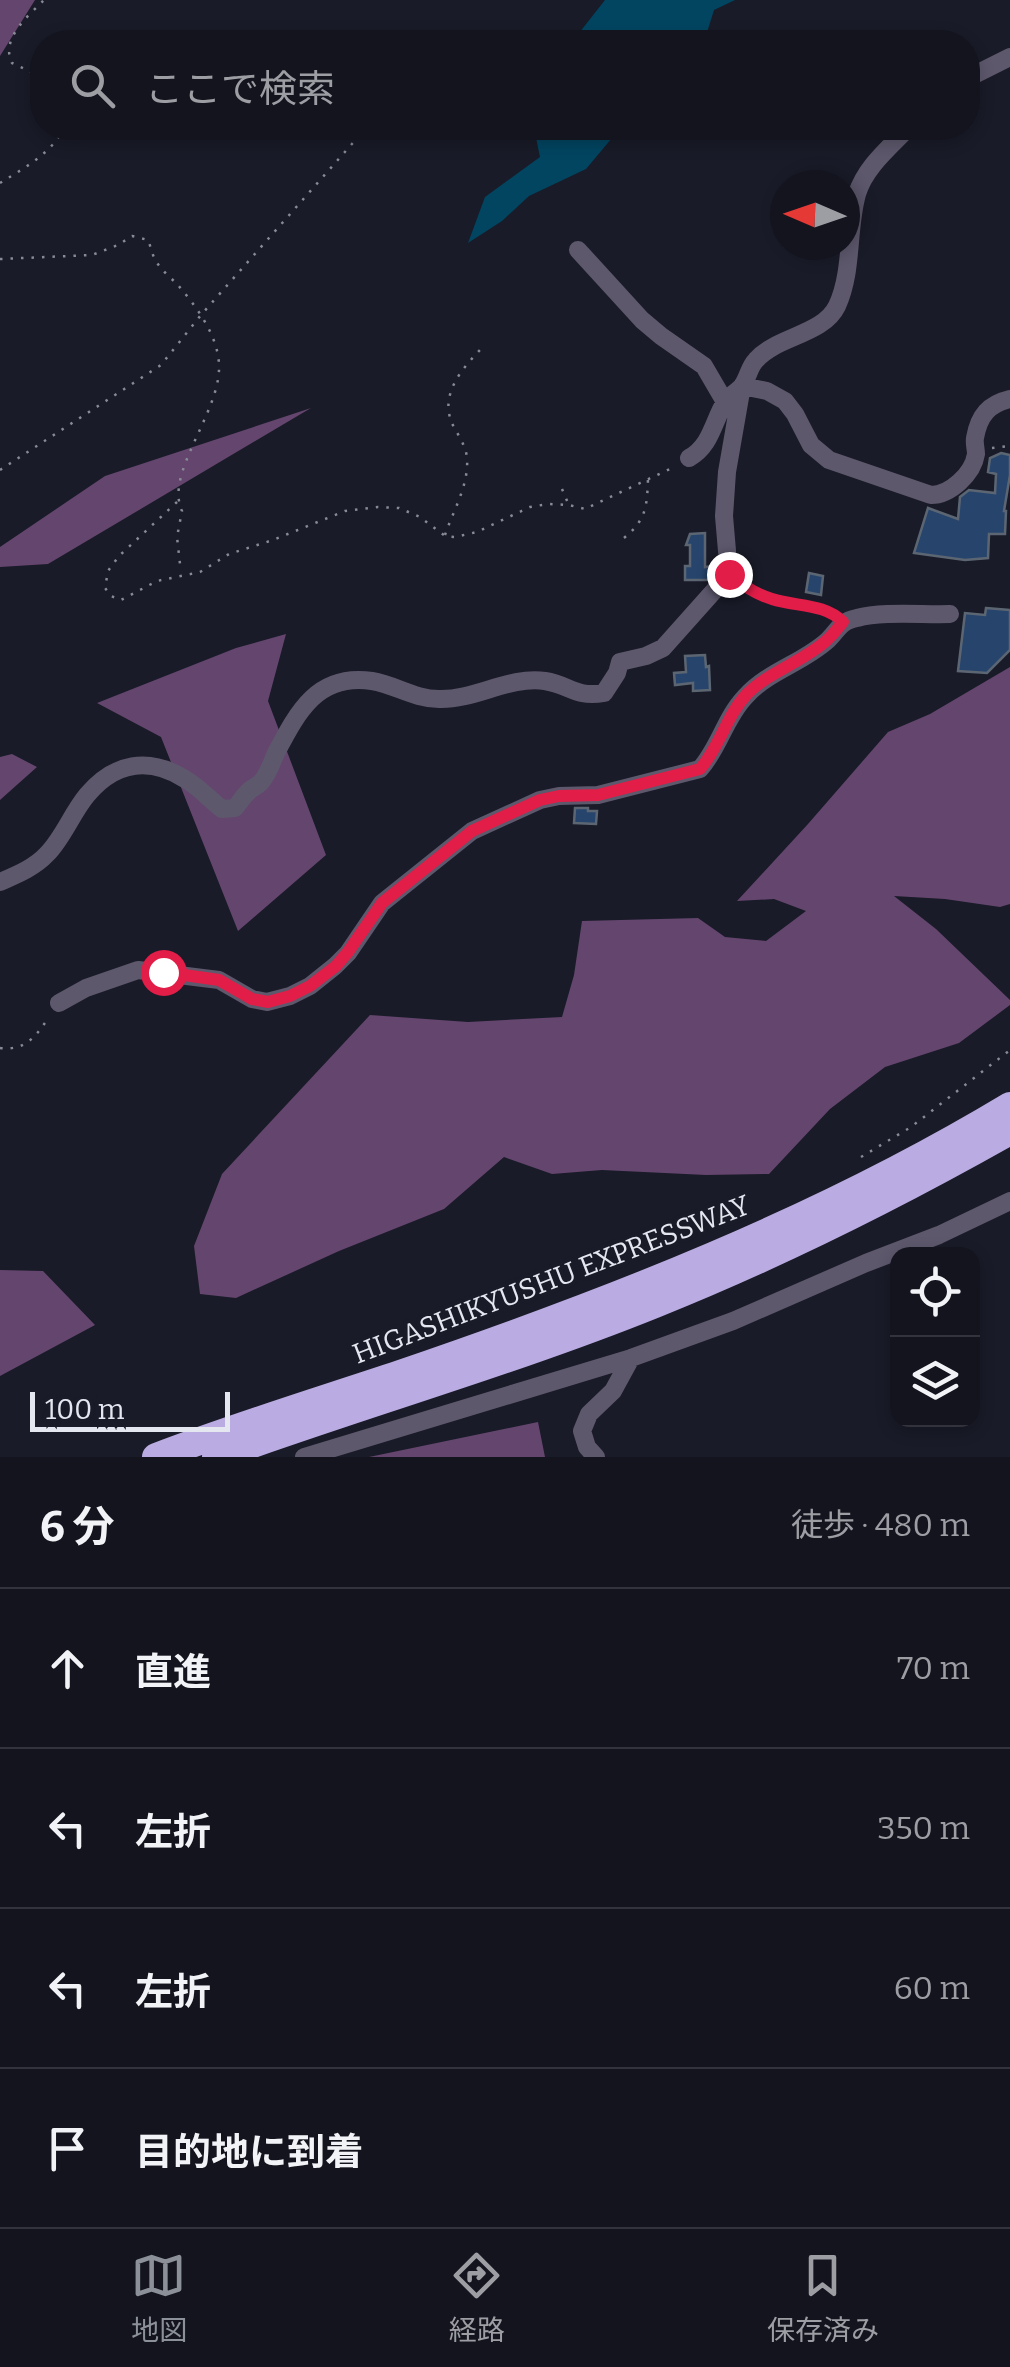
<!DOCTYPE html>
<html lang="ja">
<meta charset="utf-8">
<style>
:root{--surface:#13141e;--page:#20212b;--text:#f1f3f6;--muted:#9d9ea4;--line:#32333c;--accent:#8c9099}
body{margin:0;font-family:Bitter,"Noto Sans JP",serif;background:var(--page);color:var(--text)}
.controls{position:absolute;right:30px;bottom:30px;display:grid;overflow:hidden;border-radius:20px;box-shadow:0 5px 15px #0003}
.controls button{width:90px;height:90px;display:grid;place-items:center;padding:0;border:0;border-bottom:2px solid var(--line);background:var(--surface);color:var(--text);font:50px sans-serif}
.compass{position:absolute;left:770px;top:170px;width:90px;height:90px;border-radius:50%;background:var(--surface);box-shadow:0 5px 15px #0003;rotate:272deg}
.scale{position:absolute;left:30px;bottom:25px;width:200px;box-sizing:border-box;padding-left:10px;border:5px solid #e5e7f0;border-top:0;font-size:28px;line-height:35px;white-space:nowrap;color:#e5e7f0;-webkit-text-stroke:8px #191b28;paint-order:stroke}
.stop{position:absolute;width:30px;height:30px;margin:-22px;border:8px solid #e11d48;border-radius:50%;background:#fff}
.stop.end{background:#e11d48;border-color:#fff;box-shadow:0 2px 10px #0008}
.list{margin:0;padding:0;list-style:none}
h2{display:flex;justify-content:space-between;align-items:center;height:130px;margin:0;padding:0 40px;font-size:42px}
h2 small{font-size:32px;font-weight:400;color:var(--muted)}
.list li{display:grid;grid-template-columns:65px 1fr auto;gap:30px;align-items:center;box-sizing:border-box;height:160px;padding:0 40px;border-top:2px solid var(--line)}
.list b{display:block;font-size:38px;white-space:nowrap}
.list em{font-size:32px;font-style:normal;color:var(--muted)}
.icon{flex:none;width:55px;height:55px;fill:none;stroke:currentColor;stroke-width:2;stroke-linecap:round;stroke-linejoin:round}
.map{position:relative;flex:none;width:1010px;height:1457px;overflow:hidden}
.search{position:absolute;background:var(--surface);box-shadow:0 5px 15px #0003;left:30px;right:30px;top:30px;height:110px;display:flex;align-items:center;gap:25px;box-sizing:border-box;padding:0 35px;border-radius:40px;color:var(--muted);font-size:38px}
.sheet{height:770px;background:var(--surface)}
nav{display:flex;justify-content:space-around;align-items:center;box-sizing:border-box;height:140px;border-top:2px solid var(--line);background:var(--surface);font-size:28px;color:var(--muted)}
nav a{display:grid;justify-items:center;gap:5px}
nav .on{color:var(--accent)}
.map>svg:first-child{display:block}
.forest{fill:#64456e}
.water{fill:#024561}
.building{fill:#27456c;stroke:#5c6673;stroke-width:2.5}
.lines{fill:none;stroke-linecap:round;stroke-linejoin:round}
.path{stroke:#888a95;stroke-width:2.5;stroke-dasharray:2.5 8;stroke-linecap:butt}
.minor{stroke:#5e586d;stroke-width:18}
.highway{stroke:#baace2;stroke-width:28}
.route{stroke:#e11d48;stroke-width:12}
.labels{text-anchor:middle;stroke-width:9;stroke-linejoin:round;paint-order:stroke}
.street-label{font-size:28px;fill:#e5e7f0;stroke:#191b28}
</style>
<div class="map">
<svg width="1010" height="1457" viewBox="0 0 1010 1457">
<rect width="100%" height="100%" fill="#191b28"/>
<path class="forest" d="M0,0H35L0,56Z
M311,408L48,564L0,567V547L105,476Z
M286,634L268,701L326,855L238,931L161,737L97,703L236,648Z
M1010,667V904L1000,907L945,899L894,896L936,929L1010,1000V1005L959,1043L885,1067L830,1109L769,1174L706,1175L602,1170L552,1174L504,1157L444,1209L339,1251L236,1298L200,1294L194,1246L222,1174L370,1015L468,1022L562,1017L574,975L582,921L698,918L725,937L766,941L806,911L774,899L737,901L808,824L888,732L930,714Z
M12,754L37,767L0,800V757Z
M0,1270L43,1271L95,1325L0,1376Z
M538,1422L545,1457H369Z"/>
<path class="water" d="M605,0H735L714,10L704,42H572Z
M534,128H613L612,138L586,169L529,196L502,221L468,243L485,197L540,157Z"/>
<path class="building" d="M1001,453L1010,455V475L1004,511H1006L1005,534H989L988,558L965,560L914,553L928,508L958,519L960,497L969,490L995,493L996,474L988,472L990,458Z
M705,533V567L715,566V571L707,580H685V566H690V545H686L690,534Z
M809,573L823,576L821,595L806,592Z
M986,608L1010,610V650L987,673L958,671L965,613L985,615Z
M705,655L706,667L709,666L710,690L693,691V683L675,685L674,673L686,672L685,656Z
M575,808H588V811H597L596,824L574,823Z"/>
<g class="lines">
<path class="path" d="M42,77L12,63C0,39 28,16 44,0
M0,183C24,168 51,154 64,128
M0,259L92,255L118,245L132,236L148,240C151,247 152,255 156,261C161,270 170,277 177,284C196,306 218,335 219,365C221,412 164,473 182,511L177,537L180,564
M992,448L1010,446
M0,470L161,365L201,315L366,128
M562,489L568,503
M177,502L119,556L108,571L105,588L111,596L121,600L157,581L200,572L229,554L273,540L345,511L378,507L399,508L420,517L445,536L455,537L477,532L530,507L548,504L569,505L585,509L674,467
M445,535C453,511 469,485 467,458C466,447 460,438 455,429C436,397 462,368 484,346
M624,538C646,520 647,507 648,479
M739,583C765,604 800,601 830,612
M0,1048C26,1051 36,1036 49,1017
M861,1157L911,1127L1010,1050"/>
<path class="minor" d="M968,78L1010,57
M578,250L642,320L661,336L704,366L725,402
M689,458C711,446 713,422 725,402C729,396 737,392 742,386C748,378 749,367 756,360C777,336 823,335 837,306C853,271 847,230 857,194C865,167 890,147 908,128
M0,882C16,875 34,868 47,854C63,838 72,813 87,795C114,763 148,756 185,779C199,787 209,799 222,809L235,808C240,802 244,795 250,790C254,787 259,785 262,781C268,774 272,762 276,753C298,711 318,673 372,681C396,685 414,699 439,699C476,700 508,676 545,681C570,685 575,698 604,693L617,673L620,662L646,656L663,648L729,574L724,516L727,472L742,386L767,391L785,401L795,414L811,445L829,460L931,495C950,495 973,474 976,454C976,449 974,443 975,438C979,415 989,404 1010,399
M59,1003L86,988L138,970L219,980L252,999L267,1002L290,996L310,986L335,966L348,953L382,903L472,831L540,800L559,796L598,795L700,769C719,748 725,718 745,697C768,671 803,663 828,640C840,628 839,622 857,618C882,611 923,615 950,614
M304,1457L631,1358L733,1321L866,1263L939,1235L1010,1201
M596,1457L587,1447L582,1431L589,1414L613,1391L631,1358"/>
<path class="highway" d="M156,1457C237,1426 319,1401 400,1374C611,1302 819,1221 1010,1106
M216,1457C362,1404 511,1362 655,1304C777,1255 895,1196 1010,1131"/>
</g>
<g class="lines">
<path class="route" d="M163,972L219,980L252,999L268,1002L290,996L310,986L336,966L348,952L382,903L472,831L540,800L559,796L598,795L700,769C720,747 726,716 747,694C770,671 803,662 827,640C833,635 838,628 843,622C824,603 797,607 772,599C755,594 743,586 729,574"/>
</g>
<g class="labels">
<g class="street-label">
<text transform="translate(551 1279) rotate(-21)" y="10">HIGASHIKYUSHU EXPRESSWAY</text>
</g>
</g>
</svg>
<div class="controls">
<button><svg class="icon" aria-label="locate" viewBox="0 0 24 24"><circle cx="12" cy="12" r="6"/><path d="M12 2v4M12 18v4M2 12h4M18 12h4"/></svg></button>
<button><svg class="icon" aria-label="layers" viewBox="0 0 24 24"><path d="M12 4l9 5-9 5-9-5zM3 14l9 5 9-5"/></svg></button>
</div>
<svg class="compass" viewBox="-18 -18 36 36"><path d="M0-13l5 13h-10z" fill="#e53935"/><path d="M0 13l5-13h-10z" fill="#9d9ea4"/></svg>
<div class="scale">100 m</div>
<div class="stop" style="left:163px;top:972px"></div>
<div class="stop end" style="left:729px;top:574px"></div>
<div class="search"><svg class="icon" aria-label="search" viewBox="0 0 24 24"><circle cx="10" cy="10" r="6"/><path d="M15 15l6 6"/></svg>ここで検索</div>
</div>
<section class="sheet">
<h2>6 分<small>徒歩 · 480 m</small></h2>
<ul class="list">
<li><svg class="icon" aria-label="ahead" viewBox="0 0 24 24"><path d="M12 20V5M6 11l6-6 6 6"/></svg><div><b>直進</b></div><em>70 m</em></li>
<li><svg class="icon" aria-label="left" viewBox="0 0 24 24"><path d="M17 20v-9H6M10 6l-5 5 5 5"/></svg><div><b>左折</b></div><em>350 m</em></li>
<li><svg class="icon" aria-label="left" viewBox="0 0 24 24"><path d="M17 20v-9H6M10 6l-5 5 5 5"/></svg><div><b>左折</b></div><em>60 m</em></li>
<li><svg class="icon" aria-label="arrive" viewBox="0 0 24 24"><path d="M6 21V4h12l-3 4 3 4H6"/></svg><div><b>目的地に到着</b></div></li>
</ul>
</section>
<nav>
<a class="on"><svg class="icon" aria-label="map" viewBox="0 0 24 24"><path d="M3 6l6-2 6 2 6-2v14l-6 2-6-2-6 2zM9 4v14M15 6v14"/></svg>地図</a>
<a><svg class="icon" aria-label="directions" viewBox="0 0 24 24"><path d="M12 3l9 9-9 9-9-9zM9 14v-3h6M13 9l2 2-2 2"/></svg>経路</a>
<a><svg class="icon" aria-label="saved" viewBox="0 0 24 24"><path d="M7 4h10v16l-5-4-5 4z"/></svg>保存済み</a>
</nav>
